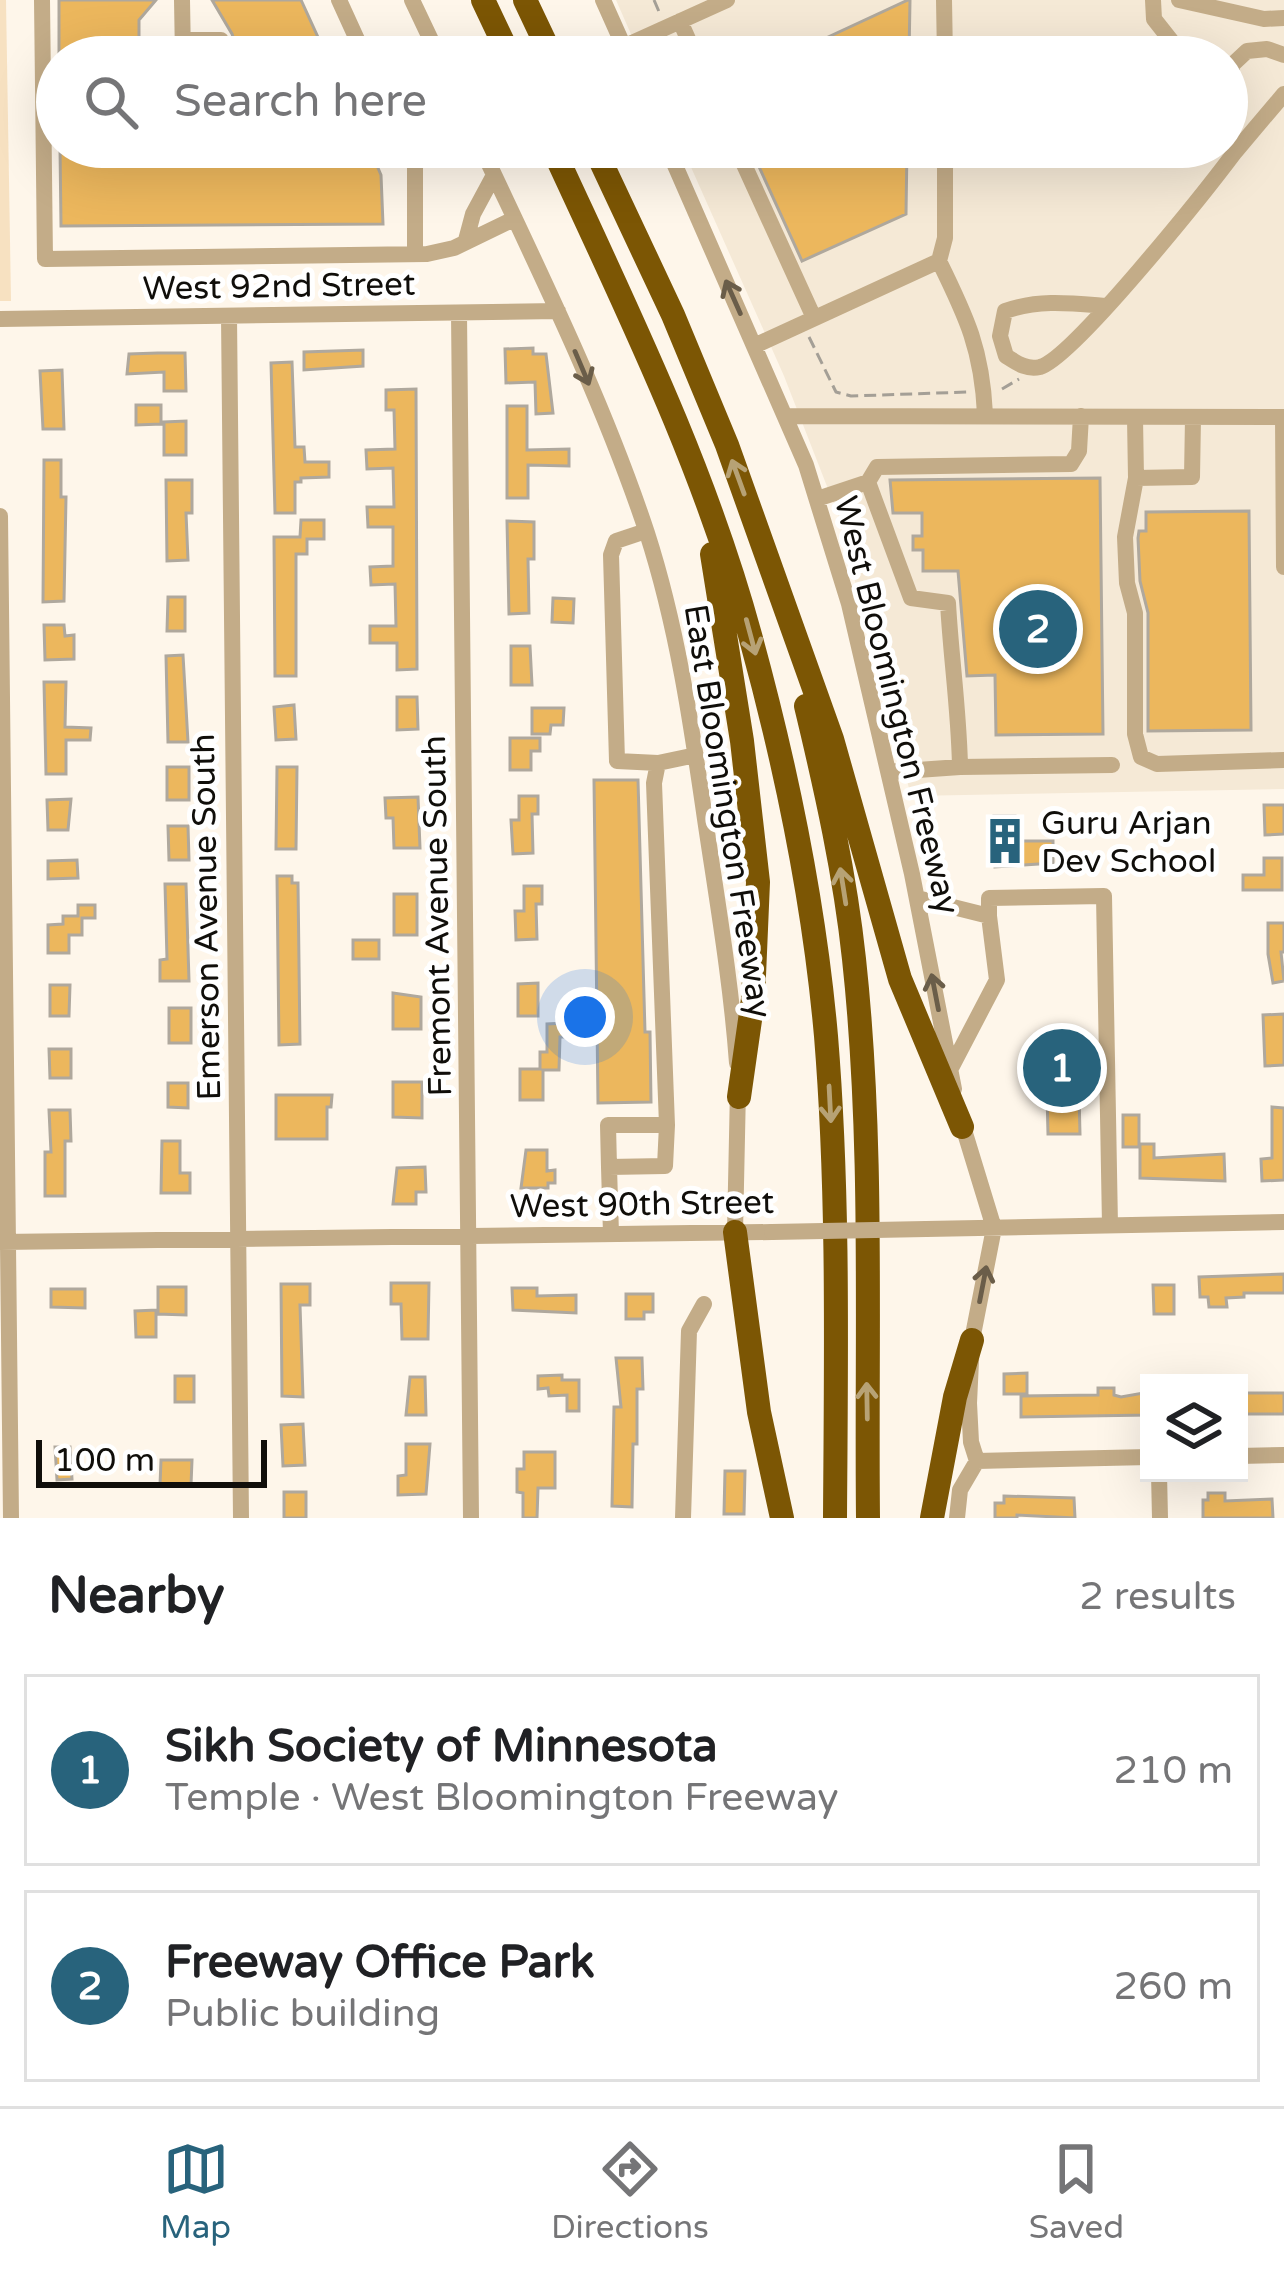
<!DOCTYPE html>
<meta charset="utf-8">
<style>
:root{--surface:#fff;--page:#f2f2f2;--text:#202124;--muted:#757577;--line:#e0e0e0;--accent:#28637c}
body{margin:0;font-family:"Varela Round",sans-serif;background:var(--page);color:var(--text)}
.controls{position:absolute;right:36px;bottom:36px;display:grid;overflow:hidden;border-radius:0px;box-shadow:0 12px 48px #0002}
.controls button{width:108px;height:108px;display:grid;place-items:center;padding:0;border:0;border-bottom:3px solid var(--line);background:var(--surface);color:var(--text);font:60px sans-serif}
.scale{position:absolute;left:36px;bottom:30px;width:231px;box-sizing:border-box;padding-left:12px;border:6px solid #100e0a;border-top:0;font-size:33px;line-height:42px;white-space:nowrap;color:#100e0a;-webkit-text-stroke:9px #fff;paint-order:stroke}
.you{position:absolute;left:585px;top:1017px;width:42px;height:42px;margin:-30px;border:9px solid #fff;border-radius:50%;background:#1a73e8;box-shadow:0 0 0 18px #1a73e833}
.badge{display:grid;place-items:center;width:78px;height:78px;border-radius:50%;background:var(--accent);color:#fff;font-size:39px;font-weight:700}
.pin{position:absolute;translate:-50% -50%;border:6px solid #fff;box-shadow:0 3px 12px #0006}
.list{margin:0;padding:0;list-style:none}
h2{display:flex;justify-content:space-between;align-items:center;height:156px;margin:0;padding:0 48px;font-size:51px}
h2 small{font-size:39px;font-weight:400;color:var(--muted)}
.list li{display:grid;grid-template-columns:78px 1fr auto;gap:36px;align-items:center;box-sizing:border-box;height:192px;margin:0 24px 24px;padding:0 24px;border:3px solid var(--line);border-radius:0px}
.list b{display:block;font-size:45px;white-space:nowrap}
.list p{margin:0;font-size:39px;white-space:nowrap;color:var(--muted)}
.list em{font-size:39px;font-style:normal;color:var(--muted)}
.icon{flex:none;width:66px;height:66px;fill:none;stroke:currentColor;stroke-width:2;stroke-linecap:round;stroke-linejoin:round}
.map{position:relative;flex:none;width:1284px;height:1518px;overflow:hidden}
.search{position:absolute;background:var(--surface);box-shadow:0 12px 48px #0002;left:36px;right:36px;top:36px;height:132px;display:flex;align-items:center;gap:30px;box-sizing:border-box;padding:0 42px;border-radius:66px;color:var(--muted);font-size:45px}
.sheet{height:588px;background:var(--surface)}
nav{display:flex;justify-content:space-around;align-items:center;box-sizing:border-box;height:168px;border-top:3px solid var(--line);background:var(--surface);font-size:33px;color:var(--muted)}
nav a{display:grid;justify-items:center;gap:6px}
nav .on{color:var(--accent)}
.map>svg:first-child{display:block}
.built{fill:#f5e9d6}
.green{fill:#f7e1c1}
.building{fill:#ecb75d;stroke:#afa89d;stroke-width:3}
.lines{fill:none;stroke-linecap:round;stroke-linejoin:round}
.path{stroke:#a49f96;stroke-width:3;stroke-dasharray:12 6;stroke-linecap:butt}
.minor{stroke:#c3ac88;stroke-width:16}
.highway{stroke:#7c5604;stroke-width:24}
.minor-bridge{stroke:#c3ac88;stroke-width:16}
.oneway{stroke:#6a5d49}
.oneway2{stroke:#b7a275}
.labels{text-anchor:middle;stroke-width:10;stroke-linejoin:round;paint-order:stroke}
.street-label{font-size:33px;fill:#100e0a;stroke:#fff}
.poi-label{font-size:33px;fill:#100e0a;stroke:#fff;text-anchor:start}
</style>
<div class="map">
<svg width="1284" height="1518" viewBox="0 0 1284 1518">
<rect width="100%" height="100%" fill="#fef6ea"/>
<path class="built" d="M616,0H1284V789L911,796L837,512L784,376L682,147H1227V57H641Z"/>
<path class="green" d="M0,0H6L11,301H0Z"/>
<path class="building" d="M59,0H156L139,20V57H59Z
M212,0H301L327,57H240L232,34Z
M910,0L909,57H785L908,0Z
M60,147H141V151L369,147L381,175L383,224L61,226Z
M750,147H907L906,214L802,261Z
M533,348V354H546L553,413L536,414L535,382L506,383L505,349Z
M363,350V366L304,370V352Z
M158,353H185L186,391H164V372L127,374L129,354Z
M292,362L295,447H304L305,462H329V477L301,478V482H295V513H275L271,363Z
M62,370L64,429H43L40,371Z
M416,389L417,669L397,670V643H370V626H396L395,584L371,585L370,567L393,566V527H368L367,507H394L393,468L367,469L366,450L395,449L394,410H386V390Z
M136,405H161V424L136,425Z
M507,406H527V450L569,449V466L528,465V498H507Z
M186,421V455H164V422Z
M44,460H61V497H66L64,601L43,602Z
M1100,478L1103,734L996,735L995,675L967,676L958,571H923V550H913V536H922V513H893L890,480Z
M166,480H192V513H186L188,560L167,561Z
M1249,511L1251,730L1148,731V613L1140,581L1138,538L1139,531H1146V512Z
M301,520H324V539H307V554H296V676H275L274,537H300Z
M507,521L534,522V559H528L529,613L509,614Z
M168,597H185V631H167Z
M553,598L574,599L573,623L552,622Z
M44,625H64L65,636L74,635V659L45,660Z
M511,646H530L532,685H511Z
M183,655L188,742H168L166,656Z
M44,682H66L65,727L91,728L90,740H66V774H46Z
M397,697H417L418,729L397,730Z
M294,705L296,739L276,740L274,707Z
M532,708H564L563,725H551L550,734H532Z
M510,738H540V751H531V770H510Z
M167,767H189V800H167Z
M277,767H297L296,849H276Z
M594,780H638L645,1032H650L651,1102L598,1103Z
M519,796H538V814H532L533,853L513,854L511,820H519Z
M418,797L420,848H394L393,818H386L385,798Z
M71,799L68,830H48L47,800Z
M1264,805H1284V834L1265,835Z
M994,816H1015V841H1053V863L995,867Z
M168,826H188L189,860H169Z
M1264,858H1282V890H1243V875H1264Z
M77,860L78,878L48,879V861Z
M277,876H292V883H298L300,1044L279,1045Z
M165,884H186L189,981H160V960L167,959Z
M524,886H542V904H536L537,939L516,940L515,911H524Z
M394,894H417V935H394Z
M78,905H95V918H82V935H69V953H48V925L63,924V916H78Z
M1268,923H1284V952H1281L1284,981L1273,983L1268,954Z
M353,940H379V959H353Z
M538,983V1016H518V984Z
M50,985H70L69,1016H50Z
M393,993L421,997V1029H393Z
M169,1008H191V1043H169Z
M1284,1014V1065L1265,1066L1263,1015Z
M565,1023V1037H560L559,1070H543V1100H520V1069H540V1052H547V1024Z
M1093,1041L1094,1093L1079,1094L1080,1134H1048L1047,1094H1032L1031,1042Z
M49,1049H71V1078H50Z
M393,1082H422V1118L393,1117Z
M168,1083H188V1108L168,1107Z
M276,1095H332L331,1107H327V1139H276Z
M1272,1107L1284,1108V1180L1262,1181L1261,1159L1272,1158Z
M49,1110H70L71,1141H65V1196H45V1152H51Z
M1123,1115H1139V1147H1123Z
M162,1141H180V1173H190V1193H161Z
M1140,1144H1154V1158L1224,1154L1225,1181L1140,1178Z
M526,1150H547V1171L555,1170V1183H548V1188H521Z
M425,1167L426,1192H416V1204H393L397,1168Z
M1284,1274V1293H1244V1297L1226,1298L1227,1307H1209L1208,1297H1200L1199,1277Z
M391,1283H429L428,1339H402L401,1304H391Z
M281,1284H310V1305H300L303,1397L282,1396Z
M1153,1285H1174V1314H1154Z
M158,1287H186V1315L158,1314Z
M512,1288H537V1296L576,1295V1313L513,1310Z
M51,1289H85V1308L51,1307Z
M626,1294H653V1312H644V1319H626Z
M156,1310V1337H136L135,1311Z
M616,1358H642L643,1389H637V1444H633L632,1507L612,1506L614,1407H621Z
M1027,1373V1394H1004V1374Z
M562,1375V1380H579V1411H567V1395L549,1396L548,1388L538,1389V1376Z
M175,1376H194V1402H175Z
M410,1377H425L426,1415H406Z
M1098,1388H1114V1395L1121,1397L1149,1392V1415L1021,1417V1396L1098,1395Z
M1239,1393H1284V1414H1239Z
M303,1424L305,1465L283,1466L281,1425Z
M406,1444H430L426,1494L398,1495V1476L406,1475Z
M55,1447H70L72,1479L57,1480Z
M524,1452H555V1488H538L537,1518H523V1493L517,1492V1469H524Z
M161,1460H192L191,1485H160Z
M725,1471H745L744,1514H724Z
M284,1492H306V1518H284Z
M1208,1493H1225V1501L1272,1499L1273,1518H1203V1500H1208Z
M1004,1496L1074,1498L1075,1518L1017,1515V1518H995V1503H1004Z"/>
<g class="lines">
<path class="path" d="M654,0L660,14
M809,337L836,392L851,396L968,392
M1002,389L1019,379"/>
<path class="minor" d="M42,0L45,259L427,254L454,248L514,219
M182,0L183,57
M339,0L365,57
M412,0L439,57
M603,0L628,56
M944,0L945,57
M1153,0L1154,19L1184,57
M1179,0L1264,19L1284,18
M680,21L696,57
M182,40H221L222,57
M623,47L727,0
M1232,129V65L1247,51L1267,49L1284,55
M407,147L415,165V254
M481,147C540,273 603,400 647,533C677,626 691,722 705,819C717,900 731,981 737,1063
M667,147L806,465L849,604L912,874L954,1089
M736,147L814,318
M1235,152L1284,94
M466,240L473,214L494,175
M939,261C967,318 982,350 985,414
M1106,306C1070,303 1039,299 1005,311L1000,336L1006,356C1017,363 1026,370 1040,367C1073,358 1208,188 1235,152L1227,120
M459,313L471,1518
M229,316L241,1518
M0,319L558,311
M754,346L939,261L945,238V147
M785,416L1284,417
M1283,417L1284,567
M1135,418L1136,478L1192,477L1193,418
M1136,478L1125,537L1127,583L1135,613V734L1141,757L1157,764L1284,760
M868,482L911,598L948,603C951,658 959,711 960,767
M817,499L868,482L877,467L1071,464L1079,451L1081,416
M0,516L11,1518
M646,531L616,541L611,555L617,761L658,763
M889,772L960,767L1112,765
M917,898L989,916L997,980L951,1068
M989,916V898L1104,896L1110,1225
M609,1167L608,1125H667
M926,1229L1284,1222
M735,1232L738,1089
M611,1234L609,1167L665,1166L667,1125L654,783L658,763L696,755
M1,1242L772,1232
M1239,1456L1284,1455
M977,1461L1149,1457
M1159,1473L1160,1518
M683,1518L689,1331L704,1304
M957,1518L960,1490L977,1461L971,1442L969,1403L972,1340L994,1228L961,1120"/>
<path class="highway" d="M483,0L510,57
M525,0L552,57
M552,147C625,306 704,465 750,635C786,766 814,900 826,1036C839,1195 836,1358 835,1518
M594,147L673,315L727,445L832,739L900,979L962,1127
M712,554L742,741L758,882L753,999L739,1097
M806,706C826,789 845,874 854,959C874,1143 866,1332 868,1518
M735,1232L759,1412L782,1518
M932,1518L955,1397L972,1340"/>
<path class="minor-bridge" d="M772,1232L926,1229"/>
</g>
<defs><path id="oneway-shaft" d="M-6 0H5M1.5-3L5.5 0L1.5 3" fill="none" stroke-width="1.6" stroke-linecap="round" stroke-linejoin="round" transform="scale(3)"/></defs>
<g class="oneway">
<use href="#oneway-shaft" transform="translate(733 297) rotate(-114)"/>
<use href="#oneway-shaft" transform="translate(582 368) rotate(67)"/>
<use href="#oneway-shaft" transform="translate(935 992) rotate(-101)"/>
<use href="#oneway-shaft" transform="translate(983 1284) rotate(-79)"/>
</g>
<g class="oneway2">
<use href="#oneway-shaft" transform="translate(738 477) rotate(-110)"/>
<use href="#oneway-shaft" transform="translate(751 637) rotate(75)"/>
<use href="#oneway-shaft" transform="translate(843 886) rotate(-99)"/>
<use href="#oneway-shaft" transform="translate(830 1104) rotate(87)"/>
<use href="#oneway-shaft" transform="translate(867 1401) rotate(-91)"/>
</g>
<defs>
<symbol id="building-bare" viewBox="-9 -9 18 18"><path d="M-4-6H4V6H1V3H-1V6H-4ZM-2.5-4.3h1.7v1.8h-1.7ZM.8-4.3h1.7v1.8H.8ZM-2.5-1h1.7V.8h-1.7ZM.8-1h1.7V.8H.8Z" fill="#28637c" stroke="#fff" stroke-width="2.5" paint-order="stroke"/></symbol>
</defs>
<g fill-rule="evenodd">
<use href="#building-bare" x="972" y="808" width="66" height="66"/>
</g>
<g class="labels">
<g class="street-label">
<text transform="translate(279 285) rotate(-1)" y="12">West 92nd Street</text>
<text transform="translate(898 705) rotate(76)" y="12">West Bloomington Freeway</text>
<text transform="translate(729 811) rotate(81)" y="12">East Bloomington Freeway</text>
<text transform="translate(436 916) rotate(-91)" y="12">Fremont Avenue South</text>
<text transform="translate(205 917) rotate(-91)" y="12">Emerson Avenue South</text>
<text transform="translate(642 1203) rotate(-1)" y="12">West 90th Street</text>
</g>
<g class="poi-label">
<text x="1041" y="834">Guru Arjan<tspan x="1041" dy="38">Dev School</tspan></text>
</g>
</g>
</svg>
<div class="controls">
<button><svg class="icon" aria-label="layers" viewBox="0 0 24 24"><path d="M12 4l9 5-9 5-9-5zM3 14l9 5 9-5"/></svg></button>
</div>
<div class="scale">100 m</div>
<div class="you"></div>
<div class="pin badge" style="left:1062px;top:1068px">1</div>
<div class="pin badge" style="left:1038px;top:629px">2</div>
<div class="search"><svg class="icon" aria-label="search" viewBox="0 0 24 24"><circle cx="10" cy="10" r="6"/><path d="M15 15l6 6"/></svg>Search here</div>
</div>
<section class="sheet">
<h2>Nearby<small>2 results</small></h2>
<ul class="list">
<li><span class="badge">1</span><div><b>Sikh Society of Minnesota</b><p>Temple · West Bloomington Freeway</p></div><em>210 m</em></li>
<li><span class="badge">2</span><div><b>Freeway Office Park</b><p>Public building</p></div><em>260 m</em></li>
</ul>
</section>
<nav>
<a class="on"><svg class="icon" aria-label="map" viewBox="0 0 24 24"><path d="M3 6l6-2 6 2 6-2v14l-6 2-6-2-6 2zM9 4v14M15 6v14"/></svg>Map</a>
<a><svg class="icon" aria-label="directions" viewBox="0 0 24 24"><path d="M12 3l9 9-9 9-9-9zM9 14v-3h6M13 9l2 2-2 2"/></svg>Directions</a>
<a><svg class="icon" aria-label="saved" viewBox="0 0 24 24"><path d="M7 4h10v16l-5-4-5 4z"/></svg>Saved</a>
</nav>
